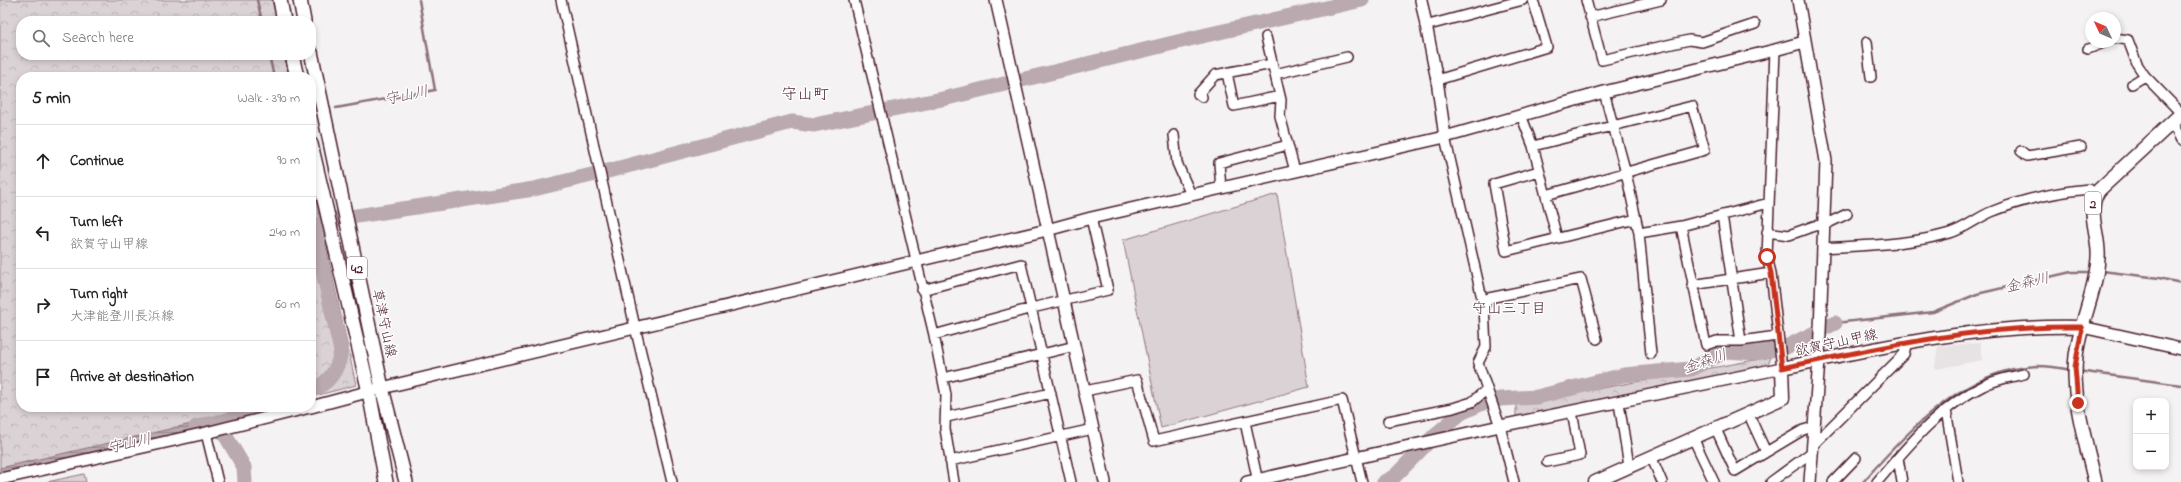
<!DOCTYPE html>
<meta charset="utf-8">
<style>
:root{--surface:#fff;--page:#f2f2f2;--text:#222;--muted:#767676;--line:#e0e0e0}
body{margin:0;font-family:"Indie Flower","Klee One",sans-serif;background:var(--page);color:var(--text)}
.controls{position:absolute;right:12px;bottom:12px;display:grid;overflow:hidden;border-radius:8px;box-shadow:0 2px 6px #0003}
.controls button{width:36px;height:36px;display:grid;place-items:center;padding:0;border:0;border-bottom:1px solid var(--line);background:var(--surface);color:var(--text);font:20px sans-serif}
.compass{position:absolute;left:2085px;top:12px;width:36px;height:36px;border-radius:50%;background:var(--surface);box-shadow:0 2px 6px #0003;rotate:314deg}
.stop{position:absolute;width:12px;height:12px;margin:-9px;border:3px solid #c8321e;border-radius:50%;background:#fff}
.stop.end{background:#c8321e;border-color:#fff;box-shadow:0 1px 4px #0008}
.list{margin:0;padding:0;list-style:none}
h2{display:flex;justify-content:space-between;align-items:center;height:52px;margin:0;padding:0 16px;font-size:17px}
h2 small{font-size:13px;font-weight:400;color:var(--muted)}
.list li{display:grid;grid-template-columns:26px 1fr auto;gap:12px;align-items:center;box-sizing:border-box;height:72px;padding:0 16px;border-top:1px solid var(--line)}
.list b{display:block;font-size:15px;white-space:nowrap}
.list p{margin:0;font-size:13px;white-space:nowrap;color:var(--muted)}
.list em{font-size:13px;font-style:normal;color:var(--muted)}
.icon{flex:none;width:22px;height:22px;fill:none;stroke:currentColor;stroke-width:2;stroke-linecap:round;stroke-linejoin:round}
.map{position:relative;flex:none;width:2181px;height:482px;overflow:hidden}
.search{position:absolute;background:var(--surface);box-shadow:0 2px 6px #0003;left:16px;top:16px;width:300px;height:44px;display:flex;align-items:center;gap:10px;box-sizing:border-box;padding:0 14px;border-radius:16px;color:var(--muted);font-size:15px}
.panel{position:absolute;background:var(--surface);box-shadow:0 2px 6px #0003;left:16px;top:72px;width:300px;height:340px;border-radius:16px}
.map>svg:first-child{display:block}
.built{fill:#e7e2e3}
.grass{fill:#dbd2d5;stroke:#927880}
.park{fill:url(#park-crowns);stroke:#927880}
.water{fill:url(#water-rules);stroke:#8d727a}
.lines{fill:none;stroke-linecap:round;stroke-linejoin:round}
.stream{stroke:#8d727a;stroke-width:2.5}
.river{stroke:#baa9ae;stroke-width:15}
.minor-casing{stroke:#4a1f2b;stroke-width:12}
.tertiary-casing{stroke:#4a1f2b;stroke-width:14}
.secondary-casing{stroke:#4a1f2b;stroke-width:15}
.primary-casing{stroke:#4a1f2b;stroke-width:16}
.minor{stroke:#fff;stroke-width:9}
.tertiary{stroke:#fff;stroke-width:11}
.secondary{stroke:#fff;stroke-width:12}
.primary{stroke:#fff;stroke-width:13}
.route{stroke:#c8321e;stroke-width:5}
.labels{text-anchor:middle;stroke-width:3;stroke-linejoin:round;paint-order:stroke}
.shield{fill:#fff;stroke:#80626b;stroke-width:1}
.shield-label{font-size:13px;font-weight:bold;fill:#4a1f2b}
.street-label{font-size:14px;fill:#4a1f2b;stroke:#fff}
.water-label{font-size:15px;font-style:italic;fill:#714f59;stroke:#fff}
.neighbourhood-label{font-size:15px;fill:#4a1f2b;stroke:#fff}
.quarter-label{font-size:16px;fill:#4a1f2b;stroke:#fff}
</style>
<div class="map">
<svg width="2181" height="482" viewBox="0 0 2181 482">
<defs>
<pattern id="park-crowns" width="20" height="18" patternUnits="userSpaceOnUse"><rect width="20" height="18" fill="#dbd2d5"/><path d="M2 6a3 3 0 1 1 6 0M12 15a3 3 0 1 1 6 0" fill="none" stroke="#bdb4b7"/></pattern>
<pattern id="water-rules" width="6" height="5" patternUnits="userSpaceOnUse"><rect width="6" height="5" fill="#baa9ae"/><path d="M0 2.5h6" fill="none" stroke="#99898e"/></pattern>
</defs>
<rect width="100%" height="100%" fill="#f4f2f2"/>
<filter id="ink" filterUnits="userSpaceOnUse"><feTurbulence type="fractalNoise" baseFrequency=".025" numOctaves="2"/><feDisplacementMap in="SourceGraphic" scale="8" xChannelSelector="R" yChannelSelector="G"/><feConvolveMatrix kernelMatrix="1 2 1 2 8 2 1 2 1" color-interpolation-filters="sRGB"/></filter>
<g filter="url(#ink)">
<path class="built" d="M1980,343L1982,360L1936,369L1935,366L1938,346Z"/>
<path class="grass" d="M1277,194L1309,387L1161,428L1123,240Z
M84,474L86,482H47Z"/>
<path class="park" d="M0,0H272L277,21H21V55H284L289,77H21V407H272L0,477Z
M311,178L356,385L311,397Z
M1771,357L1767,366L1516,417V404Z"/>
<path class="water" d="M213,419L217,426L0,477V468Z"/>
<g class="lines">
<path class="stream" d="M257,0L262,21
M269,55L274,77
M336,108L435,90L419,0
M311,202L316,225
M2102,271L2159,278L2181,283
M1835,323L1933,312L1977,294L2071,272H2092
M2078,371L2181,385
M1863,482C1907,431 1966,368 2038,366C2049,366 2061,368 2071,370"/>
<path class="river" d="M311,390C329,384 338,369 341,351L314,232L316,225L337,219L534,189L612,170L792,122L814,125L947,98L1206,35L1362,0
M218,423L244,467L245,482
M196,427L236,418L254,407
M1384,482L1395,476L1434,436L1461,413L1485,402L1500,399L1537,397L1624,375L1691,369L1726,351L1755,353L1786,347L1835,323"/>
<defs>
<path id="minor" d="M561,0L635,327L672,482
M854,0L934,335L946,395L945,429L954,482
M1586,0L1602,60L1689,40L1702,42L1755,24
M1590,17L1661,0
M1425,26L1523,0
M1266,37L1281,100L1280,116L1295,171
M2115,38L2128,40L2137,64L2145,76L2181,113
M1867,42L1871,77
M2088,49L2106,42
M1775,50L1767,257L1771,273L1782,368
M1227,73L1234,106L1280,96
M1275,74L1347,57
M1437,80L1547,47L1533,0
M2132,84L2145,76
M1604,92L1626,173L1639,233L1651,354
M1202,97L1198,94L1215,75L1272,64
M1521,115L1533,146L1557,238
M2172,122L2181,140
M1174,135L1177,163L1191,195
M1445,137L1484,307L1486,347L1478,363L1500,426L1514,482
M1533,146L1692,106L1705,150L1546,195
M2021,151L2027,156L2081,147
M1539,171L1494,184L1506,251L1636,219
M1221,188L1219,163L1288,145
M1722,215L1741,341
M1681,226L1706,345L1717,341H1741L1777,336
M1767,232L1789,235L1814,226L1824,225L1847,214
M1639,233L1681,226L1769,203
M1823,248C1866,245 1909,245 1950,233C1964,229 1977,218 1991,212C2021,200 2056,192 2089,189L2096,195
M1692,285L1771,273
M922,290L1021,264L1071,482
M1484,307L1489,298L1581,279L1597,339
M934,335L1032,308L1108,290L1091,218
M943,378L1075,346
M1085,391L1137,380L1154,441L1342,400L1362,482
M1619,403L1629,466
M1946,410L1958,482
M1748,413L1766,452
M947,417L1051,393
M1388,421L1453,408L1472,402L1487,389
M1245,422L1258,482
M1715,427L1735,471L1803,430L1814,427
M206,433L218,482
M1693,438L1714,482
M1813,445L1904,354L1907,342
M1651,456L1662,482
M1898,458L1902,482
M950,461L1093,429
M1547,462L1580,455L1572,412
M1771,482L1812,452
M1833,482L1856,458
M1877,482C1908,446 1939,407 1983,386C1996,379 2011,377 2024,374"/>
<path id="tertiary" d="M996,0L1105,482
M1421,0L1437,80L1445,137
M1798,0L1826,161L1819,360L1810,482
M2082,327L2181,349
M311,407L382,388L1047,230L1091,218L1445,137L1604,92L1775,50L1804,42
M0,479L206,433L310,407
M1247,482L1500,426L1782,368"/>
<path id="secondary" d="M1595,482L1783,398L1782,368C1881,347 1980,324 2082,327"/>
<path id="primary" d="M280,0L284,21
M300,0L304,21
M311,52L382,388L406,482
M292,55L297,77
M311,144L369,392L386,482
M2095,482C2086,442 2071,397 2076,356C2080,322 2096,292 2098,258C2100,235 2085,210 2099,190L2181,114"/>
</defs>
<use href="#minor" class="minor-casing"/>
<use href="#tertiary" class="tertiary-casing"/>
<use href="#secondary" class="secondary-casing"/>
<use href="#primary" class="primary-casing"/>
<use href="#minor" class="minor"/>
<use href="#tertiary" class="tertiary"/>
<use href="#secondary" class="secondary"/>
<use href="#primary" class="primary"/>
</g>
</g>
<g class="lines" filter="url(#ink)">
<path class="route" d="M1767,257L1771,273L1782,368C1881,347 1980,325 2082,327L2075,367L2078,403"/>
</g>
<g class="labels">
<g class="shield">
<rect x="2085" y="192" width="16" height="22" rx="3"/>
<rect x="347" y="257" width="20" height="22" rx="3"/>
</g>
<g class="shield-label">
<text x="2093" y="208">2</text>
<text x="357" y="273">42</text>
</g>
<g class="street-label">
<text transform="translate(385 323) rotate(78)" y="5">草津守山線</text>
<text transform="translate(1836 342) rotate(-12)" y="5">欲賀守山甲線</text>
</g>
<g class="water-label">
<text transform="translate(406 95) rotate(-12)" y="5">守山川</text>
<text transform="translate(2027 282) rotate(-13)" y="5">金森川</text>
<text transform="translate(1705 361) rotate(-19)" y="5">金森川</text>
<text transform="translate(129 443) rotate(-13)" y="5">守山川</text>
</g>
<g class="neighbourhood-label">
<text x="1509" y="313">守山三丁目</text>
</g>
<g class="quarter-label">
<text x="805" y="99">守山町</text>
</g>
</g>
</svg>
<div class="controls">
<button>+</button>
<button>−</button>
</div>
<svg class="compass" viewBox="-18 -18 36 36"><path d="M0-13l5 13h-10z" fill="#e53935"/><path d="M0 13l5-13h-10z" fill="#767676"/></svg>
<div class="stop" style="left:1767px;top:257px"></div>
<div class="stop end" style="left:2078px;top:403px"></div>
<div class="search"><svg class="icon" aria-label="search" viewBox="0 0 24 24"><circle cx="10" cy="10" r="6"/><path d="M15 15l6 6"/></svg>Search here</div>
<section class="panel">
<h2>5 min<small>Walk · 390 m</small></h2>
<ul class="list">
<li><svg class="icon" aria-label="ahead" viewBox="0 0 24 24"><path d="M12 20V5M6 11l6-6 6 6"/></svg><div><b>Continue</b></div><em>90 m</em></li>
<li><svg class="icon" aria-label="left" viewBox="0 0 24 24"><path d="M17 20v-9H6M10 6l-5 5 5 5"/></svg><div><b>Turn left</b><p>欲賀守山甲線</p></div><em>240 m</em></li>
<li><svg class="icon" aria-label="right" viewBox="0 0 24 24"><path d="M7 20v-9h11M14 6l5 5-5 5"/></svg><div><b>Turn right</b><p>大津能登川長浜線</p></div><em>60 m</em></li>
<li><svg class="icon" aria-label="arrive" viewBox="0 0 24 24"><path d="M6 21V4h12l-3 4 3 4H6"/></svg><div><b>Arrive at destination</b></div></li>
</ul>
</section>
</div>
